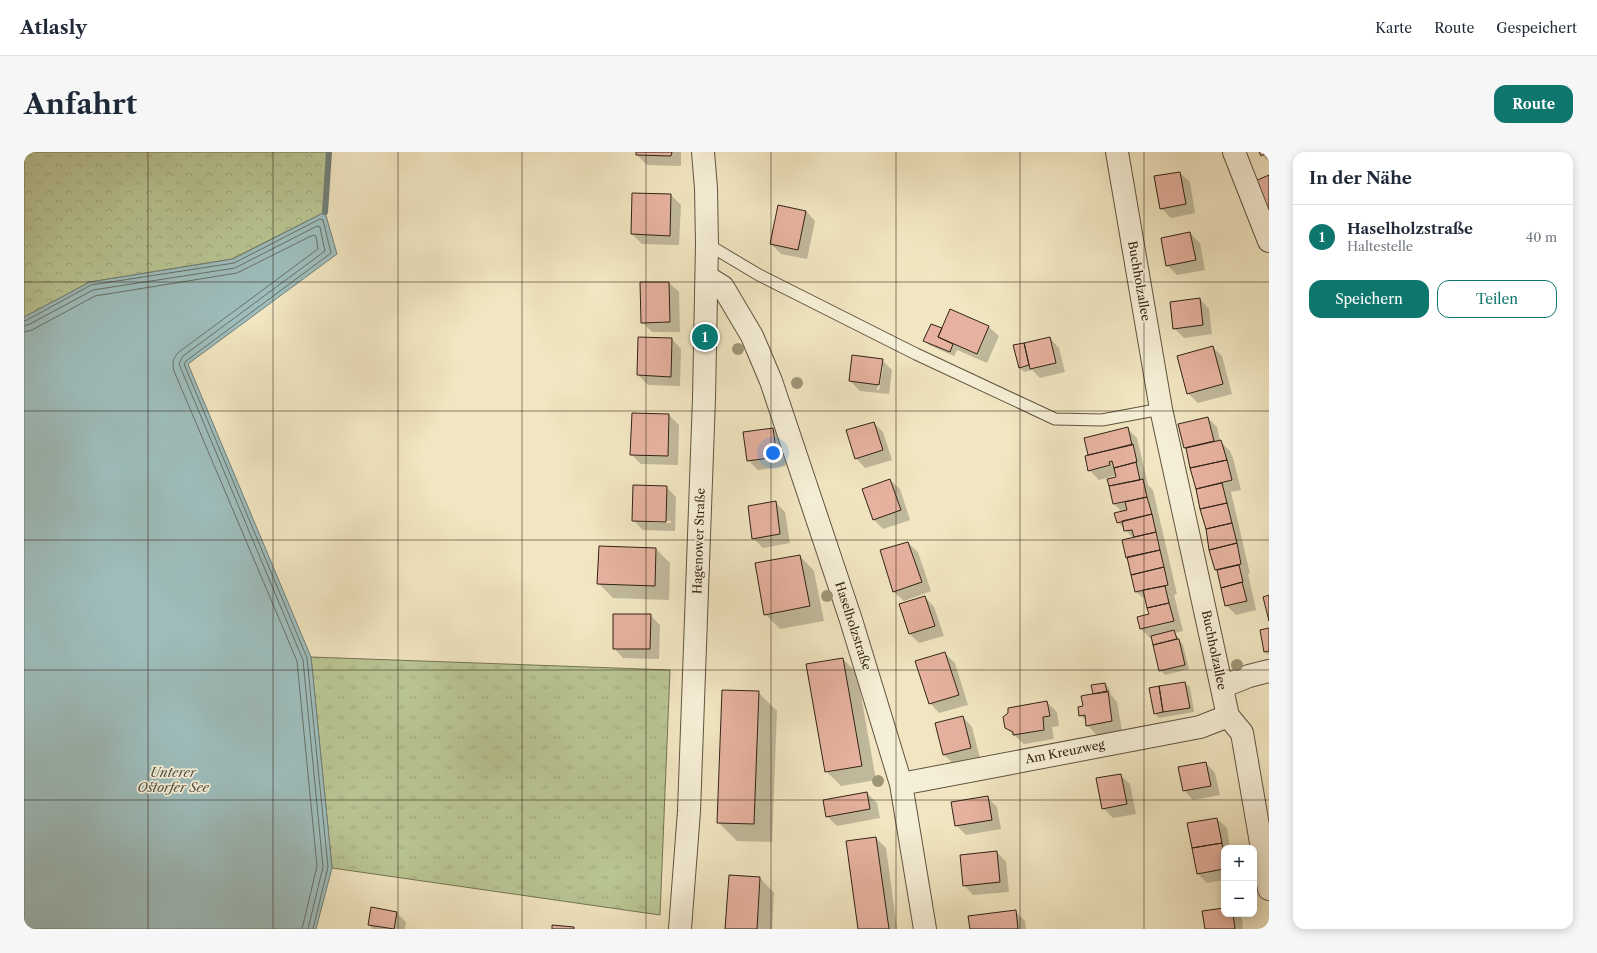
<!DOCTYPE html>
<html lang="de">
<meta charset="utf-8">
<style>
:root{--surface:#fff;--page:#f6f6f7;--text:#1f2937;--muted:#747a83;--line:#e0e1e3;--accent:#0f766e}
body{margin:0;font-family:"Libre Caslon Text",serif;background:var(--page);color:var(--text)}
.controls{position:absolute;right:12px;bottom:12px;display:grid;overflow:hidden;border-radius:8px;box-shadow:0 2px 10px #0003}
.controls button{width:36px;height:36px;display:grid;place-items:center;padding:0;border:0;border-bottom:1px solid var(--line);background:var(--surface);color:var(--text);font:20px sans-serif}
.you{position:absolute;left:749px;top:301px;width:14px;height:14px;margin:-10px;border:3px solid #fff;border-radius:50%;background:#1a73e8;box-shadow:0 0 0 6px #1a73e833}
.badge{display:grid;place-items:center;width:26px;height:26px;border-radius:50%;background:var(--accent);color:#fff;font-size:13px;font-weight:700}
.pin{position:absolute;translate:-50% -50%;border:2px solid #fff;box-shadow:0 1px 4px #0006}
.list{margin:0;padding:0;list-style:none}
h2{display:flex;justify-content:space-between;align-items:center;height:52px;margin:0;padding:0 16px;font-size:17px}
h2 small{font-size:13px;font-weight:400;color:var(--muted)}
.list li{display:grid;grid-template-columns:26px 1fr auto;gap:12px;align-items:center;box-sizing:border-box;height:64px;padding:0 16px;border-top:1px solid var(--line)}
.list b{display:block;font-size:15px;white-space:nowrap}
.list p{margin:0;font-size:13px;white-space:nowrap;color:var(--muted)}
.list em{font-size:13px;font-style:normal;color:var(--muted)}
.actions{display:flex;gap:8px;padding:12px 16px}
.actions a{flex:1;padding:9px 0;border:1px solid var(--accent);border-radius:12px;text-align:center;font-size:14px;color:var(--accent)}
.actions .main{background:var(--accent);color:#fff}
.map{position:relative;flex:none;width:1245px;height:777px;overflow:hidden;border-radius:12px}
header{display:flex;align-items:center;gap:24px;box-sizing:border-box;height:56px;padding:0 20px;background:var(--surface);border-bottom:1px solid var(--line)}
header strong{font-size:19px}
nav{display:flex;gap:22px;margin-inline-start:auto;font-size:14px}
.intro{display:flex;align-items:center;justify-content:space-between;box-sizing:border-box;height:96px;padding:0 24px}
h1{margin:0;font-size:28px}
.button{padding:10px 18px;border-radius:12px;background:var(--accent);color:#fff;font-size:14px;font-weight:700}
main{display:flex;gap:24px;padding:0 24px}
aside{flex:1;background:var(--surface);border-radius:12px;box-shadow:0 2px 10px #0003}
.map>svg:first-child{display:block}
.grass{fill:url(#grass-tufts);stroke:#757454}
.forest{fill:url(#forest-crowns);stroke:#757454}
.water{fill:#9ebdbc;stroke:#727f79}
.shadow{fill:#0003;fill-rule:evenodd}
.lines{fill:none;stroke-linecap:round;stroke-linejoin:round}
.shore{stroke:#687068;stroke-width:1}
.stream{stroke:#727f79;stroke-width:6}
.building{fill:#e6b29f;stroke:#312315}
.service-casing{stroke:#615440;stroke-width:13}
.minor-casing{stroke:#615440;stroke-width:24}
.service{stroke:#f6efd7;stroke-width:11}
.minor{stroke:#f6efd7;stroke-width:22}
.tree{fill:#9e9677}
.grid{fill:none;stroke:#312315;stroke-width:1;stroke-opacity:0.55}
.labels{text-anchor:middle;stroke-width:3.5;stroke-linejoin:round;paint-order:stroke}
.street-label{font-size:12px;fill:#312315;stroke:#f6efd7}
.water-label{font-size:13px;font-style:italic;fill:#525147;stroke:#f6efd7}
</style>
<header>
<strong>Atlasly</strong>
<nav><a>Karte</a><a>Route</a><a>Gespeichert</a></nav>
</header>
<div class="intro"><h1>Anfahrt</h1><a class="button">Route</a></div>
<main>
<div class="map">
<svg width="1245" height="777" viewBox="0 0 1245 777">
<defs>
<pattern id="grass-tufts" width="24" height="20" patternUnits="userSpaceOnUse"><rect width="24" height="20" fill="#b9c593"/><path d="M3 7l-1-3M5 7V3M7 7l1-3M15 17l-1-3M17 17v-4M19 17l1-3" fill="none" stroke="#a0a97e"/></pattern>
<pattern id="forest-crowns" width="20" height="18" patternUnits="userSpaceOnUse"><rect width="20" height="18" fill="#b9c593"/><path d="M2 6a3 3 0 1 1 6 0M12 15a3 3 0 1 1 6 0" fill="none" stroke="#a0a97e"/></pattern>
</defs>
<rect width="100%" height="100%" fill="#f1e6c1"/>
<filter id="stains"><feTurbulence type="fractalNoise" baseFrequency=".005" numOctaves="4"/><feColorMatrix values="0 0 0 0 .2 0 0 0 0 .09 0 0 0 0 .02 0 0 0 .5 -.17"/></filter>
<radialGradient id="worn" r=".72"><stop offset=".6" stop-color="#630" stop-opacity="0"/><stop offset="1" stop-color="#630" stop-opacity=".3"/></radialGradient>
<path class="grass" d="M287,505L646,518L636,763L308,716Z"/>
<path class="forest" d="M0,0H305L301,60L208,107L66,130L0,165Z"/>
<path class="water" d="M301,60L313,102L164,212L287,505L308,716L292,777H0V165L66,130L209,107Z"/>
<path class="shadow" d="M613,0H657V14L623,13L613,3Z
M1236,0H1245V10L1238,3Z
M1156,21L1166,30L1171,61L1147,66L1137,56Z
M647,43L657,53L655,93L618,92L608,82Z
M782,59L791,69L783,107L757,102L747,92Z
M1166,81L1176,91L1181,118L1153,123L1143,113Z
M617,131H645L655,140L656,180H628L618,170Z
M1176,147L1185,157L1188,182L1160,186L1150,176Z
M927,158L965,175L975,184L963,211L933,198L930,204L905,193L901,189L918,178Z
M1026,186L1035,196L1041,220L1016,226L1008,218L1000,220L995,215L991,194Z
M648,187L657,197L656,234L624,233L614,223Z
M1188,195L1198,204L1208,242L1174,251L1164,241Z
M858,208L868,218L865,242L836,239L826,229ZM857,215H859L855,238H853Z
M645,263L655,273L654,313L617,312L607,302Z
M1184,266L1193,275L1196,289L1206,299L1209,306L1217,338L1207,340L1226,422H1224L1232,458L1212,463L1202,453L1195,420L1192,418L1182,373L1180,371L1164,299L1161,296Z
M850,271L859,280L868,308L841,316L832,306Z
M1103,276L1113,286L1124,333L1129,338L1153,442L1150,443L1159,479L1151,481L1159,493L1165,517L1141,523L1136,518L1128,486H1126L1117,477L1126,463L1123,449L1112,440L1109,386L1094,370L1098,360L1090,352L1093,323L1075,328L1065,318L1066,304L1062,286Z
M749,277L759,286L762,314L734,318L724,308Z
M866,328L876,337L886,368L859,377L849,367Z
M642,335L652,345L651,379L619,378L609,368ZM618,368L647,369V371L618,370Z
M751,350L761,360L766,391L739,396L729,386Z
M884,391L894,400L907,439L880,449L870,440L858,398Z
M632,397L646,411L645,448L589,446L574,431Z
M776,404L790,419L800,469L756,477L741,462Z
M901,445L910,455L920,484L895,491L886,482Z
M626,463L636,473L635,507L599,506L590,496Z
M1245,477V503L1241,500Z
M921,501L931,511L944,553L915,561L906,551Z
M819,507L833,521L852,628L817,634L802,619Z
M1161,531L1166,535L1170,560L1135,566L1131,561Z
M1081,532L1085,536L1087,543L1093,550L1098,579L1073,583L1063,573V569L1056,563L1060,555Z
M734,540L753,559L748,690L713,689L694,670Z
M1023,550L1033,560L1035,574L1028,575L1030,587L1000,592L982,576Z
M939,565L948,575L956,606L930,612L920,603Z
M1182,611L1191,621L1196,643L1169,648L1160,638Z
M1096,623L1106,632L1112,662L1089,666L1079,656Z
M843,641L853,651L856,666L813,674L803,664Z
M963,645L973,655L977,677L942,683L932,673Z
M1193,667L1203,676L1206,696H1200V728L1183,731L1173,721Z
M852,686L862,696L873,777H835Z
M973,700L982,710L985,740L949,743L940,733Z
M736,726L750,741L748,777H702Z
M1200,757V762H1214L1218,766L1219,777H1182Z
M991,759L1001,769L1002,777H947Z
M372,760L382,770L381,777H349L345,773Z"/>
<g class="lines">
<path class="shore" d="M0,169L3,168L67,133L210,111L296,67L299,68L307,101L162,209L160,212L283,506L304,715L289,777
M0,174L6,172L69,138L211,116L293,74L296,75L301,99L159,204L155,212L279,508L299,715L284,777
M0,180L8,178L71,144L213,121L289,83L292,84L294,97L155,200C149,206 148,211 150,219L273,509L293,714L278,777"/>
<path class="stream" d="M301,60L305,0"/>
</g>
<path class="building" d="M612,0H648L647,4L612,3Z
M1235,0H1244L1237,4Z
M1156,20L1162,52L1136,57L1130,24Z
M1245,23V65L1229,30Z
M608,41L647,42L646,84L607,82Z
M754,53L782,59L774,98L746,92Z
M1166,80L1172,108L1142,114L1137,86Z
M616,130H645L646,170L617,171Z
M1176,146L1179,173L1149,177L1146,150Z
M926,157L965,174L953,202L914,185Z
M907,172L918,176L914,185L929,192L926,200L899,189Z
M614,185L648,186L647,225L613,223Z
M1026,185L1032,211L1006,217L1000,191Z
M1000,191L1005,213L995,216L989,193Z
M1189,194L1199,232L1163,242L1153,204Z
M828,203L859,207L855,233L825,229Z
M608,261L645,262L644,304L606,303Z
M1184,265L1190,289L1160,296L1154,272Z
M850,270L859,298L831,307L822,278Z
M1104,275L1108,293L1064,303L1060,286Z
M749,276L753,305L723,309L719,280Z
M1197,288L1203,308L1166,316L1162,296Z
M1109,292L1113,310L1090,316L1088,309L1085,310L1086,313L1064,319L1061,304Z
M1203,308L1208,328L1172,337L1166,316Z
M1112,310L1116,328L1085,334L1083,327L1092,325L1090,316Z
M866,327L877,358L849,368L838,337Z
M1119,327L1123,345L1089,352L1085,334Z
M1198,331L1203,351L1176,357L1172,337Z
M609,333L643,334L642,370L608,369Z
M1123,345L1128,362L1093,371L1090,361L1103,358L1101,350Z
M752,349L756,382L728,387L724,354Z
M1203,351L1208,371L1182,377L1176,357Z
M1128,362L1132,380L1110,385L1108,378L1100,379L1098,369Z
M1208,371L1213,391L1185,398L1182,377Z
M1132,380L1136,398L1102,406L1098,388Z
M884,390L898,430L869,440L856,398Z
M1213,391L1217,412L1191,418L1185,398Z
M575,394L632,396L631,434L573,432Z
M1136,398L1140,415L1107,423L1103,405Z
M776,403L786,454L740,463L731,411Z
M1215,413L1219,430L1197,436L1193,418Z
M1140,415L1144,433L1111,440L1107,423Z
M1218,430L1223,449L1201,454L1197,436Z
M1141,434L1145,451L1123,456L1119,438Z
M1245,443V469L1239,445Z
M901,444L911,474L885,482L875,452Z
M1145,451L1150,469L1116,477L1113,465L1125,462L1123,456Z
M589,462H627L626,497H589Z
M1245,476V499L1240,500L1236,478Z
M1150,478L1153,487L1129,493L1127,484Z
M1153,487H1155L1161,513L1135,519L1129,493Z
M921,500L935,543L905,552L891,509Z
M819,506L838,614L801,620L782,512Z
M1161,530L1166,556L1139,560L1135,534Z
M1081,531L1083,540L1069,542L1067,533Z
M1135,534L1139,560L1130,562L1125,536Z
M698,538L735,539L730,672L693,671Z
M1084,539L1088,569L1062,574L1061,563L1055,564L1054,555L1059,554L1057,544Z
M1023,549L1026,564L1019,565L1020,578L989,583V580L981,576L979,565L984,561V556Z
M939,564L947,596L919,603L911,571Z
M1182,610L1187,634L1159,639L1154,615Z
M1097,622L1103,652L1078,657L1072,626Z
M843,640L846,657L802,665L799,648Z
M964,644L968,668L931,674L927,650Z
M1193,666L1198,691L1168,696L1163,671Z
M852,685L865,777H834L822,689Z
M1198,691L1200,703V717L1173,722L1168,696Z
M973,699L976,730L939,734L936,703Z
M705,723L736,725L733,777H701Z
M347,755L373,760L370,777L344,773Z
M1200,756V762H1209L1211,777H1181L1178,759Z
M992,758L994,777H946L944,764Z
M528,773L550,775V777H528Z"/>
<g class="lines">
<defs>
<path id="service" d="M683,92L735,123L892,202L1031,267L1078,268L1137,257"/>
<path id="minor" d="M1093,0L1137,257L1204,564L1218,581L1245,737
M1210,0L1245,89
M683,125L699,135L728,184L747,229L827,468L877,632L901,777
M1198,535L1225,524L1245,519
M877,632L1176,575L1204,564
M656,777L665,659L680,246L683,92L682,36L679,0"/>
</defs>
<use href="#service" class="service-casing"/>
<use href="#minor" class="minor-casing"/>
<use href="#service" class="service"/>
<use href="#minor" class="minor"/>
</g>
<g class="tree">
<circle cx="714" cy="197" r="6"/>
<circle cx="773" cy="231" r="6"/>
<circle cx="803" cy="444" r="6"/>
<circle cx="1213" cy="513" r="6"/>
<circle cx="854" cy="629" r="6"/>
</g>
<path class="grid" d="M124,0V777M249,0V777M374,0V777M498,0V777M622,0V777M747,0V777M872,0V777M996,0V777M1120,0V777M0,130H1245M0,259H1245M0,388H1245M0,518H1245M0,648H1245"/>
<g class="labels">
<g class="street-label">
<text transform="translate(1115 129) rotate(80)" y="4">Buchholzallee</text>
<text transform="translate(675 389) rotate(-88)" y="4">Hagenower Straße</text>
<text transform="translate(829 474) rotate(72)" y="4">Haselholzstraße</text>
<text transform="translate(1190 498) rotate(78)" y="4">Buchholzallee</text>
<text transform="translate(1041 600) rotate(-11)" y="4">Am Kreuzweg</text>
</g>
<g class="water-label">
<text x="149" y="625">Unterer<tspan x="149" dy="15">Ostorfer See</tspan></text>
</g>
</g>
<rect width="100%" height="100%" filter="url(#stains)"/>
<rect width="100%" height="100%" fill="url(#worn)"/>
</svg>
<div class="controls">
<button>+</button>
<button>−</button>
</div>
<div class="you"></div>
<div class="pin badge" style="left:681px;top:185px">1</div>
</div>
<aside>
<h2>In der Nähe<small></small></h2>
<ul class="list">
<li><span class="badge">1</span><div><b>Haselholzstraße</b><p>Haltestelle</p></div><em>40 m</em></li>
</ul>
<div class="actions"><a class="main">Speichern</a><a>Teilen</a></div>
</aside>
</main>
